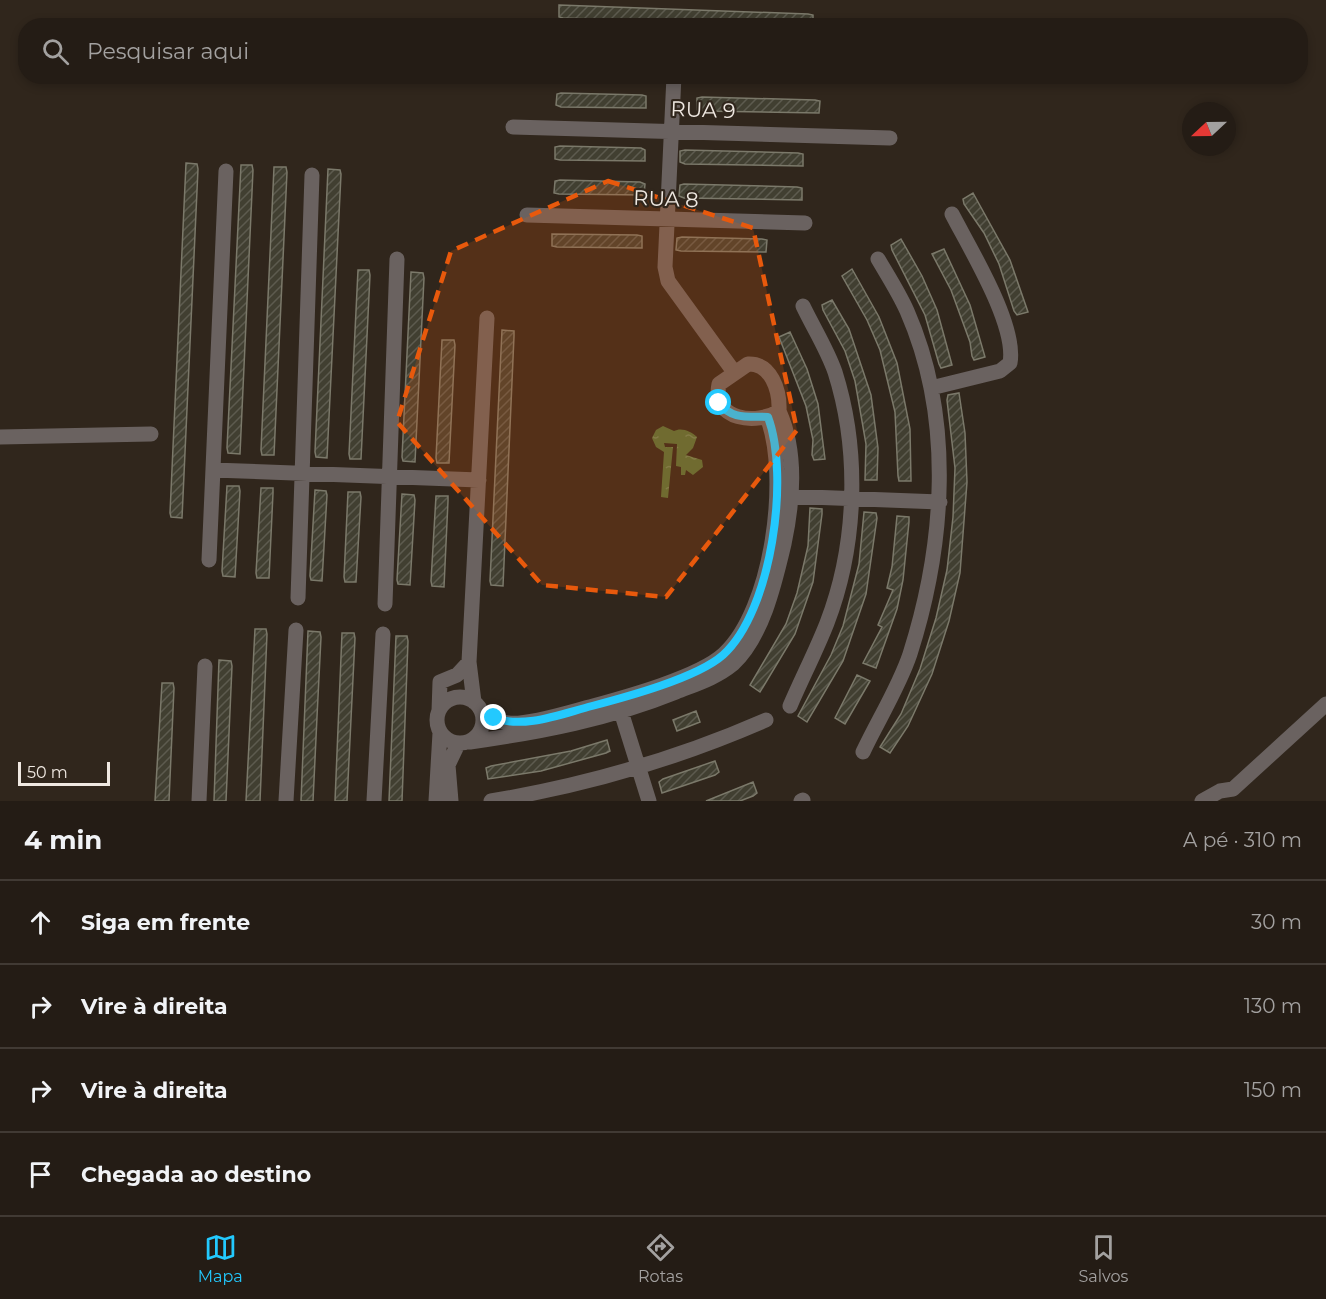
<!DOCTYPE html>
<html lang="pt">
<meta charset="utf-8">
<style>
:root{--surface:#241c15;--page:#2c251e;--text:#f1f3f6;--muted:#a3a1a0;--line:#413a34;--accent:#23c9fe}
body{margin:0;font-family:Montserrat,sans-serif;background:var(--page);color:var(--text)}
.compass{position:absolute;left:1182px;top:102px;width:54px;height:54px;border-radius:50%;background:var(--surface);box-shadow:0 3px 9px #0003;rotate:248deg}
.scale{position:absolute;left:18px;bottom:15px;width:92px;box-sizing:border-box;padding-left:6px;border:3px solid #efe8e1;border-top:0;font-size:16px;line-height:21px;white-space:nowrap;color:#efe8e1;-webkit-text-stroke:4px #30261c;paint-order:stroke}
.stop{position:absolute;width:18px;height:18px;margin:-14px;border:4px solid #23c9fe;border-radius:50%;background:#fff}
.stop.end{background:#23c9fe;border-color:#fff;box-shadow:0 2px 6px #0008}
.list{margin:0;padding:0;list-style:none}
h2{display:flex;justify-content:space-between;align-items:center;height:78px;margin:0;padding:0 24px;font-size:26px}
h2 small{font-size:20px;font-weight:400;color:var(--muted)}
.list li{display:grid;grid-template-columns:39px 1fr auto;gap:18px;align-items:center;box-sizing:border-box;height:84px;padding:0 24px;border-top:2px solid var(--line)}
.list b{display:block;font-size:22px;white-space:nowrap}
.list em{font-size:20px;font-style:normal;color:var(--muted)}
.icon{flex:none;width:33px;height:33px;fill:none;stroke:currentColor;stroke-width:2;stroke-linecap:round;stroke-linejoin:round}
.map{position:relative;flex:none;width:1326px;height:801px;overflow:hidden}
.search{position:absolute;background:var(--surface);box-shadow:0 3px 9px #0003;left:18px;right:18px;top:18px;height:66px;display:flex;align-items:center;gap:15px;box-sizing:border-box;padding:0 21px;border-radius:24px;color:var(--muted);font-size:22px}
.sheet{height:414px;background:var(--surface)}
nav{display:flex;justify-content:space-around;align-items:center;box-sizing:border-box;height:84px;border-top:2px solid var(--line);background:var(--surface);font-size:16px;color:var(--muted)}
nav a{display:grid;justify-items:center;gap:3px}
nav .on{color:var(--accent)}
.map>svg:first-child{display:block}
.water{fill:url(#water-ripples)}
.building{fill:url(#building-hatch);stroke:#7b796a;stroke-width:1.5}
.lines{fill:none;stroke-linecap:round;stroke-linejoin:round}
.minor{stroke:#6a6260;stroke-width:15}
.route{stroke:#23c9fe;stroke-width:8}
.marked{fill:#e8590c;fill-opacity:0.2;stroke:#e8590c;stroke-width:4.5;stroke-dasharray:12 8;stroke-linejoin:round}
.labels{text-anchor:middle;stroke-width:4.5;stroke-linejoin:round;paint-order:stroke}
.street-label{font-size:21px;fill:#efe8e1;stroke:#30261c}
</style>
<div class="map">
<svg width="1326" height="801" viewBox="0 0 1326 801">
<defs>
<pattern id="water-ripples" width="26" height="14" patternUnits="userSpaceOnUse" patternTransform="scale(1.5)"><rect width="26" height="14" fill="#53703a"/><path d="M2 4q2-2 4 0t4 0M15 11q2-2 4 0t4 0" fill="none" stroke="#6c8456"/></pattern>
<pattern id="building-hatch" width="6" height="6" patternUnits="userSpaceOnUse" patternTransform="scale(1.5)"><rect width="6" height="6" fill="#413f31"/><path d="M-1 1l2-2M0 6l6-6M5 7l2-2" fill="none" stroke="#5d5b4f"/></pattern>
</defs>
<rect width="100%" height="100%" fill="#30261c"/>
<path class="water" d="M663,426L674,431C681,427 691,431 697,437L693,448L686,455L702,460L703,467L693,475L686,470L685,475H681V467L676,466L677,444L664,443L665,447H673L668,498L661,497L664,452L656,447L652,438L656,430Z"/>
<path class="building" d="M559,5L808,14L813,15V26L563,18L559,17Z
M561,93L642,95L646,96V108L561,107L556,105L557,94Z
M702,97L815,100L820,101L819,113L701,111L697,110V98Z
M560,146L641,148L645,150V161L560,160L555,159V147Z
M685,150L798,153L803,154V166L685,164L680,162V151Z
M186,163L197,164L198,169L182,518L171,517L170,513Z
M241,165H252L253,170L240,454L228,453L227,448Z
M274,167H286L287,172L274,455H262L261,450Z
M328,169L340,170L341,174L327,458L316,457L315,452Z
M560,180L640,182L645,184L644,195L559,194L554,193L555,181Z
M684,184L797,187L802,188V200L684,198L679,196L680,185Z
M973,193L1010,260L1028,312L1017,315L1014,311L999,264L984,233L964,204L963,199Z
M552,234L637,235L642,236V248L557,247L552,246Z
M682,237L762,239L767,240L766,252L681,251L676,250L677,238Z
M901,239L922,276L937,310L952,365L941,368L939,364L925,315L892,250L891,245Z
M944,249L970,305L985,357L974,360L972,356L970,342L951,290L932,254Z
M852,269L879,317L897,363L910,429L911,481H899L898,476L895,412L880,350L867,320L842,276Z
M358,270H369L370,275L361,459H350L349,454Z
M411,272L423,273L424,278L415,462L403,461L402,457Z
M832,300L849,329L871,395L878,448L877,480H865L866,444L855,381L845,351L823,310L822,305Z
M502,330L514,331V336L503,586L491,585L490,581Z
M790,332L807,369L818,404L825,459L814,460L812,455L813,440L806,406L779,337Z
M442,340H454L455,345L449,463H437L436,458Z
M959,393L965,433L967,482L960,573L949,621L932,674L908,726L890,753L880,747L901,714L920,669L936,618L947,570L953,517L955,468L947,400L948,395Z
M227,486H239L240,491L235,577L223,576L222,571Z
M261,488H273V493L269,578H257L256,573Z
M315,490L326,491L327,495L322,581L311,580L310,576Z
M348,492H360L361,497L356,582H345L344,577Z
M402,494L414,495L415,500L410,585L398,584L397,580Z
M436,496H448V501L444,587L432,586L431,581Z
M810,508L822,509V514L813,582L795,634L760,692L750,685L786,624L797,593L808,546Z
M864,512L876,513L877,518L866,594L843,661L807,722L798,716L831,655L843,626L859,564Z
M897,516L909,517V522L903,580L897,609L876,668L863,663L882,627L878,625L893,590L887,588L892,567Z
M255,629H266L267,634L260,801H246Z
M308,631L320,632L321,637L317,717L313,801H301Z
M342,633H354L355,638L351,719L347,801H335Z
M396,636H407L408,641L402,801H389Z
M219,660L231,661L232,666L226,801H214Z
M857,675L870,681L845,724L835,718Z
M162,683H173L174,688L169,801H155Z
M696,711L700,722L677,731L673,720Z
M607,740L610,751L606,753L541,771L488,779L486,768L491,766L571,751Z
M715,761L719,772L715,775L662,793L659,782L663,779Z
M753,782L757,793L753,796L740,801H706Z"/>
<g class="lines">
<path class="minor" d="M674,76L665,267L668,281L734,372
M513,127L890,138
M527,215L805,223
M748,364C771,363 780,390 779,411C758,425 711,421 719,384Z
M931,388L1000,371L1010,363C1017,325 970,249 952,214
M0,437L151,434
M213,470L479,480
M783,496L940,502
M209,560L226,171
M298,598L312,175
M385,604L397,259
M437 720a23 23 0 1 1 46 0a23 23 0 1 1-46 0Z
M474,702L469,662L487,318
M619,705L649,801
M790,706C802,678 816,651 827,623C857,545 860,451 835,372C827,349 813,327 803,306
M439,711L440,682L457,675L469,662
M483,714C491,717 500,722 508,723C527,726 573,711 593,706C626,697 699,677 724,654C772,610 790,476 767,417
M470,742C541,732 609,719 676,692C696,684 716,678 733,664C763,636 775,582 784,544C793,502 797,451 779,411
M863,752C878,720 899,687 910,654C945,544 954,418 907,311C899,293 888,276 878,259
M199,801L205,666
M286,801L296,630
M374,801L383,634
M436,801L440,733
M451,801L448,765L458,744
M491,801C587,785 677,759 766,720
M801,801L803,800
M1202,801L1220,791L1233,789L1326,704"/>
</g>
<g class="lines">
<path class="route" d="M494,718C524,729 561,714 592,706C626,697 697,678 723,655C772,611 790,476 768,417C748,416 732,420 719,403"/>
</g>
<path class="marked" d="M608,181L753,228L797,430L666,597L542,585L397,422L451,251Z"/>
<g class="labels">
<g class="street-label">
<text transform="translate(703 110) rotate(2)" y="7">RUA 9</text>
<text transform="translate(666 199) rotate(2)" y="7">RUA 8</text>
</g>
</g>
</svg>
<svg class="compass" viewBox="-18 -18 36 36"><path d="M0-13l5 13h-10z" fill="#e53935"/><path d="M0 13l5-13h-10z" fill="#a3a1a0"/></svg>
<div class="scale">50 m</div>
<div class="stop" style="left:719px;top:403px"></div>
<div class="stop end" style="left:494px;top:718px"></div>
<div class="search"><svg class="icon" aria-label="search" viewBox="0 0 24 24"><circle cx="10" cy="10" r="6"/><path d="M15 15l6 6"/></svg>Pesquisar aqui</div>
</div>
<section class="sheet">
<h2>4 min<small>A pé · 310 m</small></h2>
<ul class="list">
<li><svg class="icon" aria-label="ahead" viewBox="0 0 24 24"><path d="M12 20V5M6 11l6-6 6 6"/></svg><div><b>Siga em frente</b></div><em>30 m</em></li>
<li><svg class="icon" aria-label="right" viewBox="0 0 24 24"><path d="M7 20v-9h11M14 6l5 5-5 5"/></svg><div><b>Vire à direita</b></div><em>130 m</em></li>
<li><svg class="icon" aria-label="right" viewBox="0 0 24 24"><path d="M7 20v-9h11M14 6l5 5-5 5"/></svg><div><b>Vire à direita</b></div><em>150 m</em></li>
<li><svg class="icon" aria-label="arrive" viewBox="0 0 24 24"><path d="M6 21V4h12l-3 4 3 4H6"/></svg><div><b>Chegada ao destino</b></div></li>
</ul>
</section>
<nav>
<a class="on"><svg class="icon" aria-label="map" viewBox="0 0 24 24"><path d="M3 6l6-2 6 2 6-2v14l-6 2-6-2-6 2zM9 4v14M15 6v14"/></svg>Mapa</a>
<a><svg class="icon" aria-label="directions" viewBox="0 0 24 24"><path d="M12 3l9 9-9 9-9-9zM9 14v-3h6M13 9l2 2-2 2"/></svg>Rotas</a>
<a><svg class="icon" aria-label="saved" viewBox="0 0 24 24"><path d="M7 4h10v16l-5-4-5 4z"/></svg>Salvos</a>
</nav>
